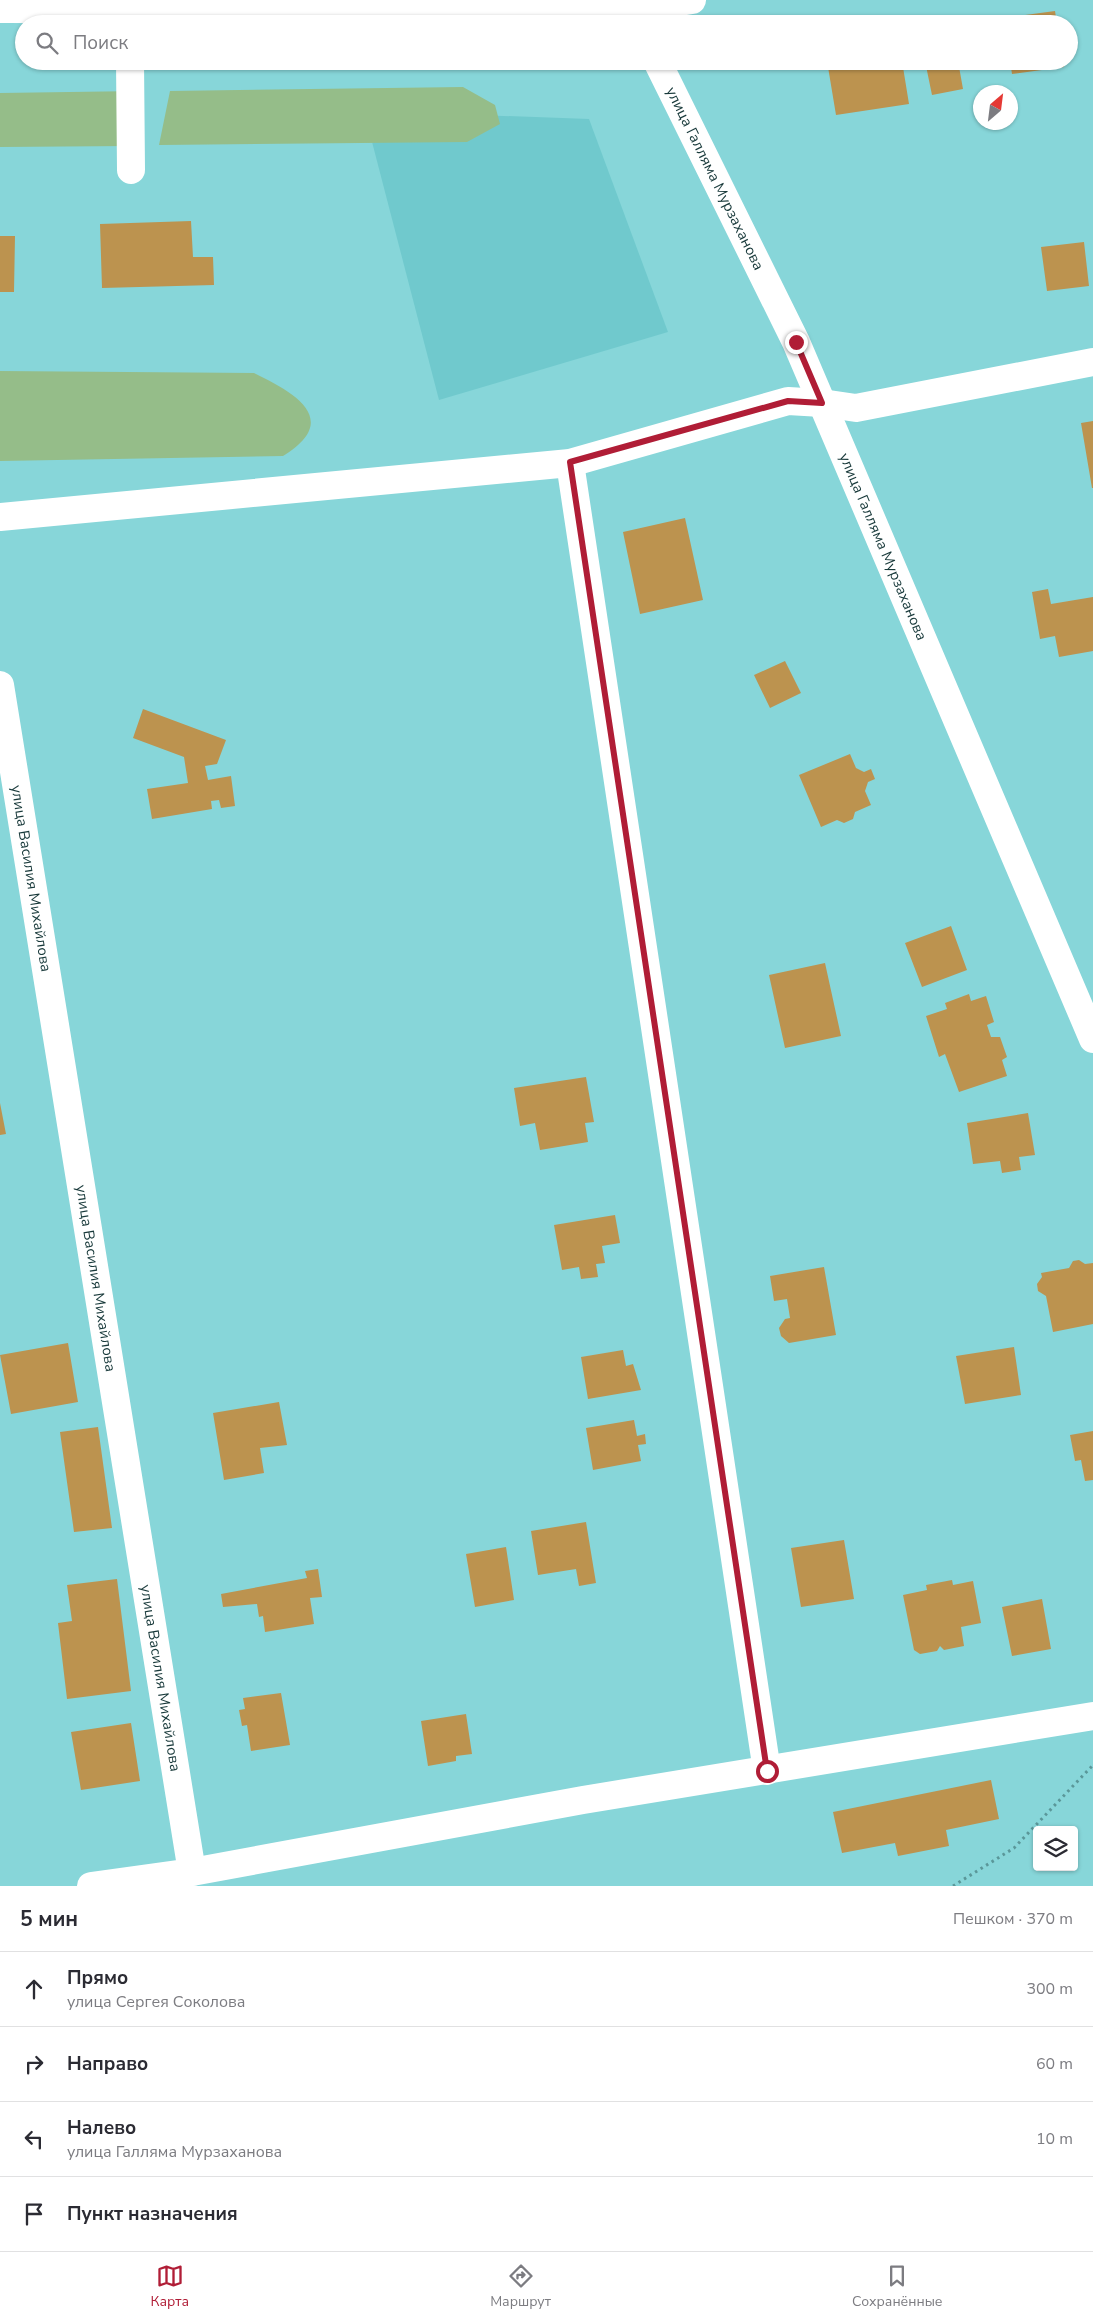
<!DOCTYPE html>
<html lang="ru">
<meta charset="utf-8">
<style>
:root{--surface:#fff;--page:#f2f2f3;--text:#2b2b33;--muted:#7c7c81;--line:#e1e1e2;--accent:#b01d36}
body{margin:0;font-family:"Nunito Sans",sans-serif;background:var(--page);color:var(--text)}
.controls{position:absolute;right:15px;bottom:15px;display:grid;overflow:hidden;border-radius:5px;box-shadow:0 1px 4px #0004}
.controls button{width:45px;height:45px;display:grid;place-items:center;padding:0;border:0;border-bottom:1px solid var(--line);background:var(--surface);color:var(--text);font:25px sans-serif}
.compass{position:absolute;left:973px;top:85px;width:45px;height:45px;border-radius:50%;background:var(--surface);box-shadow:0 1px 4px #0004;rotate:28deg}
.stop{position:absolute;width:15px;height:15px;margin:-11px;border:4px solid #b01d36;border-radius:50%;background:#fff}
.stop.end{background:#b01d36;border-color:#fff;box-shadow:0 1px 5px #0008}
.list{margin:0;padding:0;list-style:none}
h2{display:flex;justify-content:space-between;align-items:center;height:65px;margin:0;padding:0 20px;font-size:21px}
h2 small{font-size:16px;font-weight:400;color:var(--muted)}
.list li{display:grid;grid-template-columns:32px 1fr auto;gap:15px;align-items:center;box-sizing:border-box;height:75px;padding:0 20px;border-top:1px solid var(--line)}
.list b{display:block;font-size:19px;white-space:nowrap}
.list p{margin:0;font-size:16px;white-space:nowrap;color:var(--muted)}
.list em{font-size:16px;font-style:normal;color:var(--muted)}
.icon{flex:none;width:28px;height:28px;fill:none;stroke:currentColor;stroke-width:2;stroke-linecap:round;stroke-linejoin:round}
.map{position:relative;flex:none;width:1093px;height:1886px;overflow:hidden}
.search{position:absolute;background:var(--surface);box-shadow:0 1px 4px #0004;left:15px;right:15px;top:15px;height:55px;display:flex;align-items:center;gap:12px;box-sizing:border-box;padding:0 18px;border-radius:28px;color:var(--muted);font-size:19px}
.sheet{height:365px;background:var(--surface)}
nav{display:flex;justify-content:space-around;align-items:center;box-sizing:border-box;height:70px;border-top:1px solid var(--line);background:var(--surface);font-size:14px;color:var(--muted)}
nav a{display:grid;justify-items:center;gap:2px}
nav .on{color:var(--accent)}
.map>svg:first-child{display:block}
.built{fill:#70c9cd}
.green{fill:#95bd89}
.building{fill:#bc934f}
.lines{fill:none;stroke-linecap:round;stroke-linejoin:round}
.path{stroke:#5a9799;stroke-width:3;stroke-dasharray:2.5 4;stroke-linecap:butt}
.minor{stroke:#fff;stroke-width:28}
.route{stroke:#b01d36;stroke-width:6}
.labels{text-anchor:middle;stroke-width:4;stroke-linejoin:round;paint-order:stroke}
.street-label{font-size:15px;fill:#18393a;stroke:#c9eff0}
</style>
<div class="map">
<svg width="1093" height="1886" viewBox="0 0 1093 1886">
<rect width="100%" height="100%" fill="#87d6d9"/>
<path class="built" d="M364,111L589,119L668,332L439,400Z"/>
<path class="green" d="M463,87L495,105L500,124L467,142L159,145L170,91Z
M139,91L130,146L0,147V93Z
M0,371L254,373C293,392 343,419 283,456L0,461Z"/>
<path class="building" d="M1055,11L1057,24H1004V18Z
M827,61H902L909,104L836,115Z
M925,61H958L963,89L932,95Z
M1010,61H1063L1064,67L1012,74Z
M191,221L193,257H213L214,285L102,288L100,224Z
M0,236H15L14,292H0Z
M1084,242L1089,286L1047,291L1041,247Z
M1093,421V488H1092L1081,423Z
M685,518L703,600L640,614L623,532Z
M1048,589L1051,604L1093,597V651L1059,657L1055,636L1040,639L1032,592Z
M785,661L801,693L770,708L754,675Z
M143,709L226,740L217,764L205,766L208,780L231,776L235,806L221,808L219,800L211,801L212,809L152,819L147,789L188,783L184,757L133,738Z
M850,754L856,768L864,772L871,769L875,779L868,782L865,791L871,805L855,812L853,819L844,823L837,820L821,827L799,775Z
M951,926L967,970L922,987L905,943Z
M825,963L841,1036L785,1048L769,975Z
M969,994L971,1001L986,996L994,1022L987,1025L991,1037H1000L1007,1057L1002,1060L1007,1076L959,1092L945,1054L939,1057L926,1016L947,1009L945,1003Z
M586,1077L594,1122L585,1123L588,1142L540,1150L535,1123L520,1126L514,1088Z
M0,1103L6,1134L0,1135Z
M1028,1113L1035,1155L1019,1157L1021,1170L1002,1173L1000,1161L973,1164L967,1123Z
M615,1215L620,1243L602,1246L605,1263L596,1264L598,1277L581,1279L579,1267L562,1270L554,1225Z
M1079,1260L1085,1264L1093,1263V1324L1053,1332L1046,1296L1038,1291L1037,1284L1042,1277L1041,1273L1069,1268L1073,1261Z
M824,1267L836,1335L789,1343L781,1336L779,1328L785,1319L790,1318L787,1299L774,1301L770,1276Z
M68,1343L78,1402L11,1414L0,1355Z
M1014,1347L1021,1395L965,1404L956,1356Z
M623,1350L626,1366L633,1364L641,1390L588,1399L581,1357Z
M279,1402L287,1445L260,1448L264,1473L224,1480L213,1413Z
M634,1420L637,1436L645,1434L646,1444L638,1445L641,1461L593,1470L586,1428Z
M98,1427L112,1528L74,1532L60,1432Z
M1093,1431V1480L1085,1481L1081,1460L1075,1461L1070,1435Z
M586,1522L596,1583L579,1586L576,1569L538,1575L531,1531Z
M844,1540L854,1599L801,1607L791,1548Z
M506,1547L514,1600L475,1607L466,1554Z
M318,1569L322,1597L310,1598L314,1624L265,1632L263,1616L259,1617L257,1604L223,1607L221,1594L307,1578L305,1571Z
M117,1579L131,1691L67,1699L58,1623L72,1621L67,1585Z
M952,1580L953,1585L973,1581L981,1623L961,1627L964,1646L944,1650L940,1646L937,1651L920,1654L914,1650L903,1595L927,1590L926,1585Z
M1042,1599L1051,1649L1012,1656L1002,1607Z
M281,1693L290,1745L251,1751L247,1725L242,1726L239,1710L245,1709L243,1698Z
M466,1714L472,1754L456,1756V1761L428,1766L421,1721Z
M131,1723L140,1781L81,1790L71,1732Z
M991,1780L999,1819L946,1830L949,1846L898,1856L895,1843L842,1853L833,1812Z"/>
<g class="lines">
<path class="path" d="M953,1886L1014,1848L1093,1765"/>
<g class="minor">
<path d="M0,9L632,10L692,0"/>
<path d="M130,61L131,170"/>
<path id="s1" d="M657,61L796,342L1093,1039"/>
<path d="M570,463L767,1771"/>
<path d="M0,517L570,463L788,401L822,403L856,408L1093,362"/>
<path id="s2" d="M0,685L192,1872"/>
<path d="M91,1886L192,1872L583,1800L1093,1716"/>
</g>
</g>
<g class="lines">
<path class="route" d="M767,1771L570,462L788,401L822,403L796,342"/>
</g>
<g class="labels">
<g class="street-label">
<text dy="5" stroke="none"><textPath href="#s1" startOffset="131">улица Галляма Мурзаханова</textPath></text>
<text dy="5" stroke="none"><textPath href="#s1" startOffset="536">улица Галляма Мурзаханова</textPath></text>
<text dy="5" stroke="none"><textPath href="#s2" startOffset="196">улица Василия Михайлова</textPath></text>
<text dy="5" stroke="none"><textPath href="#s2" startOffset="601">улица Василия Михайлова</textPath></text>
<text dy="5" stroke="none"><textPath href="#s2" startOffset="1006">улица Василия Михайлова</textPath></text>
</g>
</g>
</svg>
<div class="controls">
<button><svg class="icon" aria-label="layers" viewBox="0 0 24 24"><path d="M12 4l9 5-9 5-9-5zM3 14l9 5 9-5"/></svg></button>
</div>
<svg class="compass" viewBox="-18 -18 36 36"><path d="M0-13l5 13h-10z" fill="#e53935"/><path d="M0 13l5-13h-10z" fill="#7c7c81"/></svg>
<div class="stop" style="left:767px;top:1771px"></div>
<div class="stop end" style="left:796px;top:342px"></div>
<div class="search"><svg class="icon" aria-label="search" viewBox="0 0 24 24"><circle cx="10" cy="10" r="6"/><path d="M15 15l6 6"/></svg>Поиск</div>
</div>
<section class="sheet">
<h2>5 мин<small>Пешком · 370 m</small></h2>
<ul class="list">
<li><svg class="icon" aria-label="ahead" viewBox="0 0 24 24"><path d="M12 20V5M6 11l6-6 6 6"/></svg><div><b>Прямо</b><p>улица Сергея Соколова</p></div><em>300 m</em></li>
<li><svg class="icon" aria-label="right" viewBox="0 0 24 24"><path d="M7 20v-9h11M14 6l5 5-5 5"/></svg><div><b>Направо</b></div><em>60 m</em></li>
<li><svg class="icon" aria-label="left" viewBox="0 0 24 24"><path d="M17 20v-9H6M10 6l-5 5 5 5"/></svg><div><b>Налево</b><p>улица Галляма Мурзаханова</p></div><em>10 m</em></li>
<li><svg class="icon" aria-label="arrive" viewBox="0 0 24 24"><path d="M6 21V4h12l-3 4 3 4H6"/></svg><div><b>Пункт назначения</b></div></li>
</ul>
</section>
<nav>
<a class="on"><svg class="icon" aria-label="map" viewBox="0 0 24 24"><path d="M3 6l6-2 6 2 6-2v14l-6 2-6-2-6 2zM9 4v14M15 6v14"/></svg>Карта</a>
<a><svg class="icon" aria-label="directions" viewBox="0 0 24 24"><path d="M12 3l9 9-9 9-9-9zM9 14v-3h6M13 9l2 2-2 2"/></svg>Маршрут</a>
<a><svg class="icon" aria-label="saved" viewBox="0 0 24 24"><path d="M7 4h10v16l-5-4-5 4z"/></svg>Сохранённые</a>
</nav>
